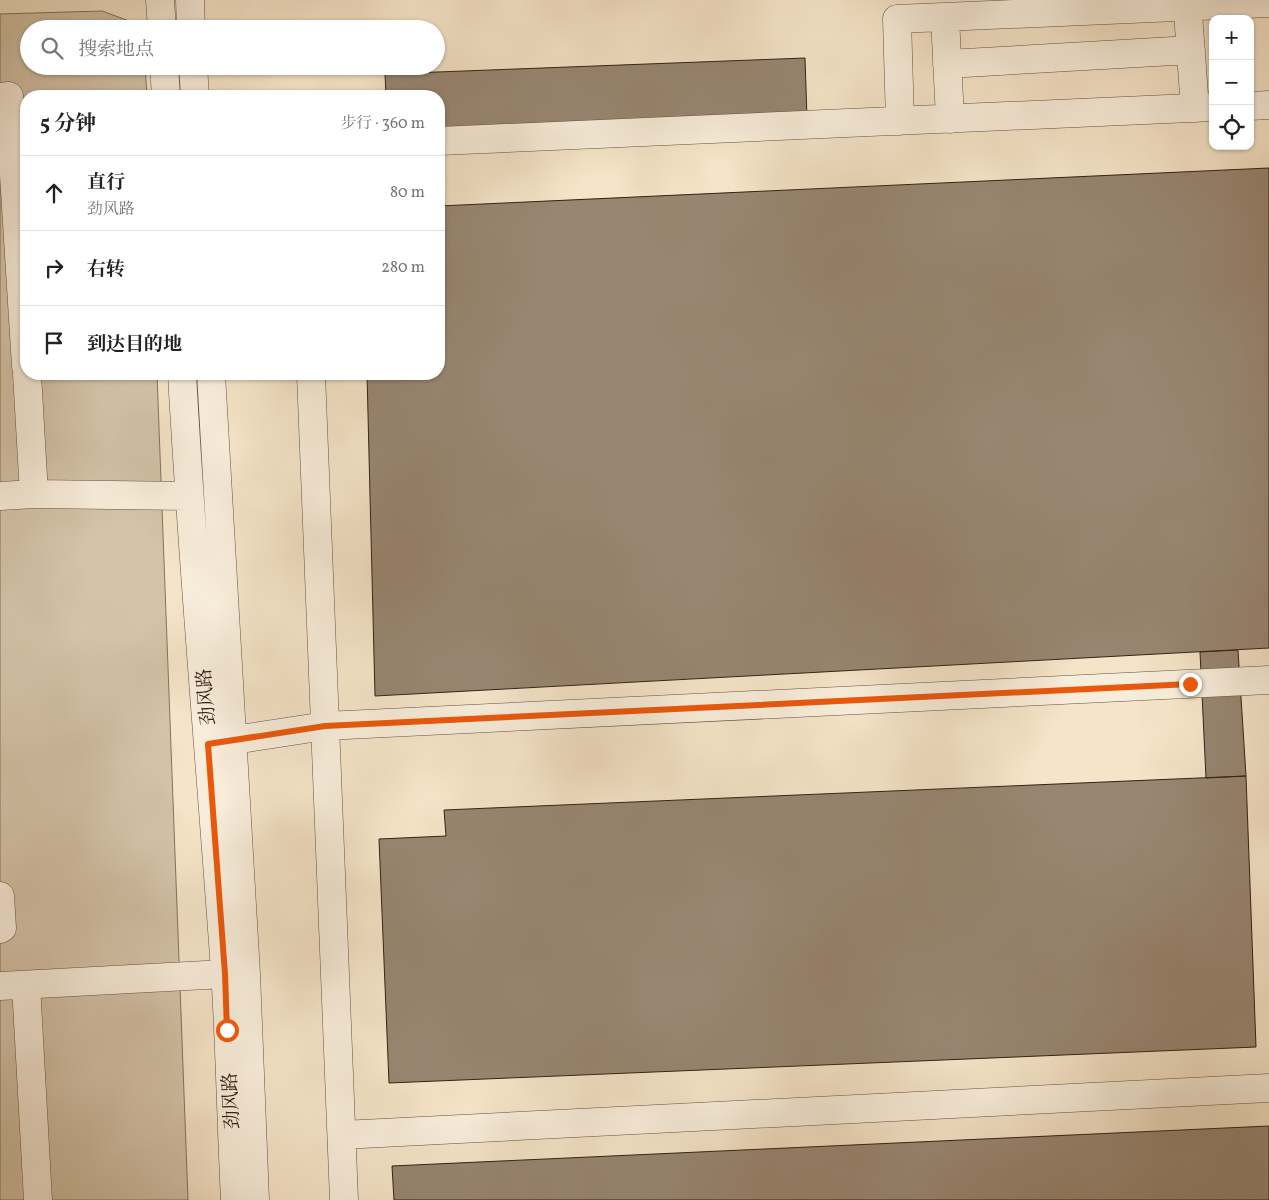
<!DOCTYPE html>
<html lang="zh">
<meta charset="utf-8">
<style>
:root{--surface:#fff;--page:#f2f2f2;--text:#222;--muted:#767676;--line:#e0e0e0}
body{margin:0;font-family:Vollkorn,"Noto Serif SC",serif;background:var(--page);color:var(--text)}
.controls{position:absolute;right:15px;top:15px;display:grid;overflow:hidden;border-radius:10px;box-shadow:0 1px 4px #0004}
.controls button{width:45px;height:45px;display:grid;place-items:center;padding:0;border:0;border-bottom:1px solid var(--line);background:var(--surface);color:var(--text);font:25px sans-serif}
.stop{position:absolute;width:15px;height:15px;margin:-11px;border:4px solid #ea580c;border-radius:50%;background:#fff}
.stop.end{background:#ea580c;border-color:#fff;box-shadow:0 1px 5px #0008}
.list{margin:0;padding:0;list-style:none}
h2{display:flex;justify-content:space-between;align-items:center;height:65px;margin:0;padding:0 20px;font-size:21px}
h2 small{font-size:16px;font-weight:400;color:var(--muted)}
.list li{display:grid;grid-template-columns:32px 1fr auto;gap:15px;align-items:center;box-sizing:border-box;height:75px;padding:0 20px;border-top:1px solid var(--line)}
.list b{display:block;font-size:19px;white-space:nowrap}
.list p{margin:0;font-size:16px;white-space:nowrap;color:var(--muted)}
.list em{font-size:16px;font-style:normal;color:var(--muted)}
.icon{flex:none;width:28px;height:28px;fill:none;stroke:currentColor;stroke-width:2;stroke-linecap:round;stroke-linejoin:round}
.map{position:relative;flex:none;width:1269px;height:1200px;overflow:hidden}
.search{position:absolute;background:var(--surface);box-shadow:0 1px 4px #0004;left:20px;top:20px;width:425px;height:55px;display:flex;align-items:center;gap:12px;box-sizing:border-box;padding:0 18px;border-radius:28px;color:var(--muted);font-size:19px}
.panel{position:absolute;background:var(--surface);box-shadow:0 1px 4px #0004;left:20px;top:90px;width:425px;height:290px;border-radius:20px}
.map>svg:first-child{display:block}
.green{fill:#d4c3a9;stroke:#84725e}
.building{fill:#988672;stroke:#342114}
.lines{fill:none;stroke-linecap:round;stroke-linejoin:round}
.minor-casing{stroke:#645241;stroke-width:29}
.minor{stroke:#f8eddb;stroke-width:28}
.route{stroke:#ea580c;stroke-width:6}
.labels{text-anchor:middle;stroke-width:4;stroke-linejoin:round;paint-order:stroke}
.street-label{font-size:19px;fill:#342114;stroke:#f8eddb}
</style>
<div class="map">
<svg width="1269" height="1200" viewBox="0 0 1269 1200">
<rect width="100%" height="100%" fill="#f5e4c8"/>
<filter id="stains"><feTurbulence type="fractalNoise" baseFrequency=".004" numOctaves="4"/><feColorMatrix values="0 0 0 0 .2 0 0 0 0 .09 0 0 0 0 .02 0 0 0 .5 -.17"/></filter>
<radialGradient id="worn" r=".72"><stop offset=".6" stop-color="#630" stop-opacity="0"/><stop offset="1" stop-color="#630" stop-opacity=".3"/></radialGradient>
<path class="green" d="M102,11L132,22L135,29H29V66H145L147,96H26V374H157L188,1200H0V14Z"/>
<path class="building" d="M805,58L807,118L439,132V96H386L385,74Z
M1269,168V648L375,696L367,374H439V206Z
M1238,650L1246,776L1206,778L1200,652Z
M1246,776L1256,1047L389,1083L379,839L446,836L444,810Z
M1269,1126V1200H394L392,1166Z"/>
<g class="lines">
<defs>
<path id="minor" d="M160,0L162,29
M190,0L191,29
M1187,0L1195,108
M945,17L950,119
M947,64L1191,50
M164,66L166,96
M193,66L195,96
M0,97L9,96L26,366
M1250,106L1269,105
M900,121L897,19L1269,3
M439,141L1213,107
M27,374L34,494
M182,374C193,573 211,772 225,971C230,1047 231,1124 235,1200
M211,374L246,974L255,1200
M311,374L344,1200
M0,496L34,494L188,496
M208,744L325,726L1269,680
M0,896L2,928L0,929
M26,985L38,1200
M0,986L225,974
M342,1135L1269,1088"/>
</defs>
<use href="#minor" class="minor-casing"/>
<use href="#minor" class="minor"/>
</g>
<g class="lines">
<path class="route" d="M227,1030L225,974L208,744L325,726L1190,684"/>
</g>
<g class="labels">
<g class="street-label">
<text transform="translate(205 697) rotate(-95)" y="7">劲风路</text>
<text transform="translate(230 1101) rotate(-93)" y="7">劲风路</text>
</g>
</g>
<rect width="100%" height="100%" filter="url(#stains)"/>
<rect width="100%" height="100%" fill="url(#worn)"/>
</svg>
<div class="controls">
<button>+</button>
<button>−</button>
<button><svg class="icon" aria-label="locate" viewBox="0 0 24 24"><circle cx="12" cy="12" r="6"/><path d="M12 2v4M12 18v4M2 12h4M18 12h4"/></svg></button>
</div>
<div class="stop" style="left:227px;top:1030px"></div>
<div class="stop end" style="left:1190px;top:684px"></div>
<div class="search"><svg class="icon" aria-label="search" viewBox="0 0 24 24"><circle cx="10" cy="10" r="6"/><path d="M15 15l6 6"/></svg>搜索地点</div>
<section class="panel">
<h2>5 分钟<small>步行 · 360 m</small></h2>
<ul class="list">
<li><svg class="icon" aria-label="ahead" viewBox="0 0 24 24"><path d="M12 20V5M6 11l6-6 6 6"/></svg><div><b>直行</b><p>劲风路</p></div><em>80 m</em></li>
<li><svg class="icon" aria-label="right" viewBox="0 0 24 24"><path d="M7 20v-9h11M14 6l5 5-5 5"/></svg><div><b>右转</b></div><em>280 m</em></li>
<li><svg class="icon" aria-label="arrive" viewBox="0 0 24 24"><path d="M6 21V4h12l-3 4 3 4H6"/></svg><div><b>到达目的地</b></div></li>
</ul>
</section>
</div>
